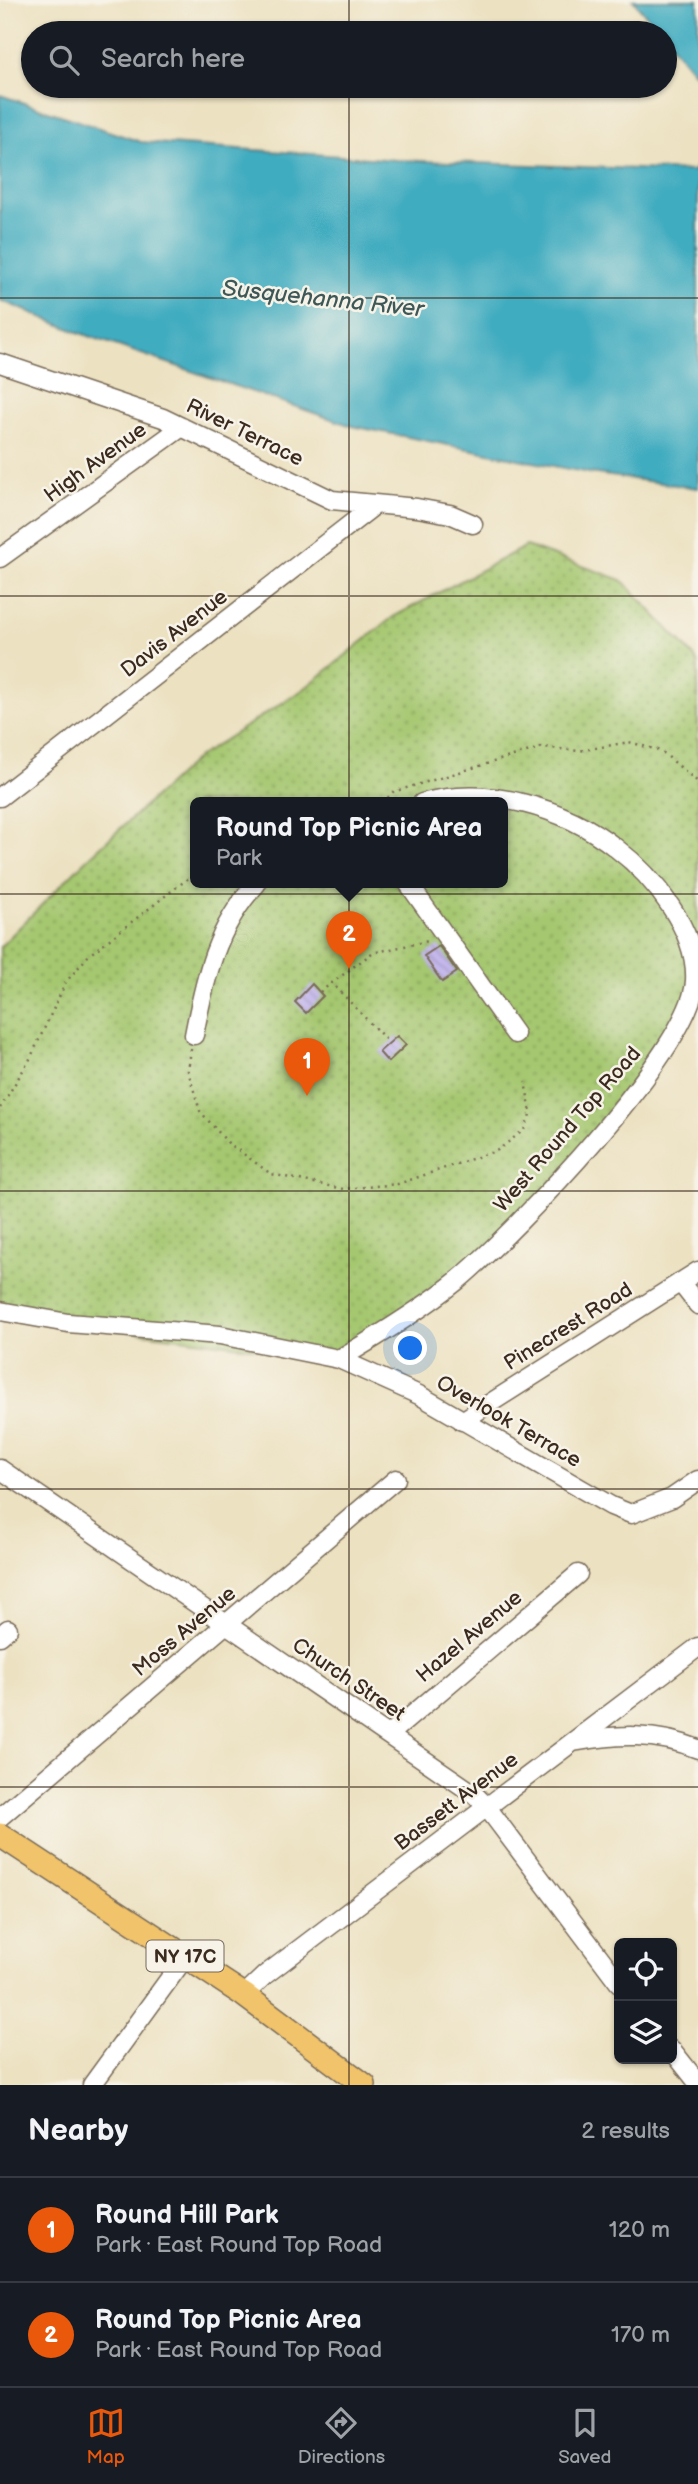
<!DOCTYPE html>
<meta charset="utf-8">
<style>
:root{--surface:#171b24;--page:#242831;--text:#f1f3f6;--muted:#9ea1a6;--line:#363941;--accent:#ea580c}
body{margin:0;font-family:"Balsamiq Sans",sans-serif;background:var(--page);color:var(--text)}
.controls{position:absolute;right:21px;bottom:21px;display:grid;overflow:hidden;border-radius:10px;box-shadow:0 2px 5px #0004}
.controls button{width:63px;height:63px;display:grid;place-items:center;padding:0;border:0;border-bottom:2px solid var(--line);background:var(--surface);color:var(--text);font:35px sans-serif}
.you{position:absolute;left:411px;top:1349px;width:24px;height:24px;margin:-18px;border:5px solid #fff;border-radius:50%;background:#1a73e8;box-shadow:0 0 0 10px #1a73e833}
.badge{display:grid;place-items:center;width:46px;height:46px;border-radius:50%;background:var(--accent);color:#fff;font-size:23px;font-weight:700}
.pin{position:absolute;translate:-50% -58px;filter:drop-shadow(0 2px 4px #0008)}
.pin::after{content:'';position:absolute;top:37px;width:24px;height:21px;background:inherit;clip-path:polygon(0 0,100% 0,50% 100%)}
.popup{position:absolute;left:190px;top:797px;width:318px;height:91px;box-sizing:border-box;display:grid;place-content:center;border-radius:10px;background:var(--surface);filter:drop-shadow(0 2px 5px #0005);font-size:23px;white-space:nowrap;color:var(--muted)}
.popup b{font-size:26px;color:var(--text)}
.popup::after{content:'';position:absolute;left:50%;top:100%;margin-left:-14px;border:14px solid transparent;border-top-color:var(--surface)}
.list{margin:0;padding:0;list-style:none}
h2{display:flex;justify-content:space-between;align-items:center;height:91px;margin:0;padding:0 28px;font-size:30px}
h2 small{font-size:23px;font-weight:400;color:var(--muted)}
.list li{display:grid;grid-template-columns:46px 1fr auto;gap:21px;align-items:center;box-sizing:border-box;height:105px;padding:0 28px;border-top:2px solid var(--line)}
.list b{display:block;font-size:26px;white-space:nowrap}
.list p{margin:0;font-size:23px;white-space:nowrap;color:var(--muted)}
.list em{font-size:23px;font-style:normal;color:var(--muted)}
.icon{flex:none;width:38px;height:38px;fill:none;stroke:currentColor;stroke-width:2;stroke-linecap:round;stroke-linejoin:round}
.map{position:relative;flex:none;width:698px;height:2085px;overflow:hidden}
.search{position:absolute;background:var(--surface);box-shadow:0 2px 5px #0004;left:21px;right:21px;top:21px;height:77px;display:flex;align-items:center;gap:18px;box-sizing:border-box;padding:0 24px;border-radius:38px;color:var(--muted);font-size:26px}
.sheet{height:301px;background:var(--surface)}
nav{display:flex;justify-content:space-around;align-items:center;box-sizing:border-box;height:98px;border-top:2px solid var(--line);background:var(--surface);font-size:19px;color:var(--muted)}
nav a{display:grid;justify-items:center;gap:4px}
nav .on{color:var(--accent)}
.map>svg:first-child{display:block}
.park{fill:url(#park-dots);stroke:#707847;stroke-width:2;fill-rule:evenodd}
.water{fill:#41acc0;stroke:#3e6b6f;stroke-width:2}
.building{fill:url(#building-back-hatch)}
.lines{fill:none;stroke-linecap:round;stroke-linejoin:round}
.minor-casing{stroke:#796a57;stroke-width:21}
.major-casing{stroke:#796a57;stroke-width:26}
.path{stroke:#796a57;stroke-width:2.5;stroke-dasharray:2 5;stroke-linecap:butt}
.minor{stroke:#fff;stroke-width:18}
.major{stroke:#f1c36a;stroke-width:23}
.grid{fill:none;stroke:#3b2a1e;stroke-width:2;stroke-opacity:0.55}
.labels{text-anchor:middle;stroke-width:5;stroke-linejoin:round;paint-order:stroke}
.shield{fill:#f7f3e8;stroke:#73665b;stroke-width:2}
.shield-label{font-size:19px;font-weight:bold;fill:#3b2a1e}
.street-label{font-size:21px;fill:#3b2a1e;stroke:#f7f3e8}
.water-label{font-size:23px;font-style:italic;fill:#3d5857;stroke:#f7f3e8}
</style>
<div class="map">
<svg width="698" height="2085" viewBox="0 0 698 2085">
<defs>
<pattern id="park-dots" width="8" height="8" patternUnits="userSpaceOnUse" patternTransform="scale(1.75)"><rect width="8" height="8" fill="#a5c770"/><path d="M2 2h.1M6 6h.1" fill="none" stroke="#88a25b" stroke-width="1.8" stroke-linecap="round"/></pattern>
<pattern id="building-back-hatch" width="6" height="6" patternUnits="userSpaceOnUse" patternTransform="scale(1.75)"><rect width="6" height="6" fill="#c5b8ec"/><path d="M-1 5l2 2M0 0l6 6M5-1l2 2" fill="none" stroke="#aa9eca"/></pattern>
</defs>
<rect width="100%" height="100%" fill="#f7f3e8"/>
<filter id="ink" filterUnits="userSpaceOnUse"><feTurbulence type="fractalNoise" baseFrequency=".0143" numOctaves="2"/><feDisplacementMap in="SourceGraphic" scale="14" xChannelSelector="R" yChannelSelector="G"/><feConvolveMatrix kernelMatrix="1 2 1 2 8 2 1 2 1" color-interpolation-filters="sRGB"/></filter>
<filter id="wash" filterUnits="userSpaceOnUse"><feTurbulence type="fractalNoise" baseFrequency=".00686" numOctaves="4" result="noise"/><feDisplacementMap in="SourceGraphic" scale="28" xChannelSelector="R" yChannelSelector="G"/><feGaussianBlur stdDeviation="1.57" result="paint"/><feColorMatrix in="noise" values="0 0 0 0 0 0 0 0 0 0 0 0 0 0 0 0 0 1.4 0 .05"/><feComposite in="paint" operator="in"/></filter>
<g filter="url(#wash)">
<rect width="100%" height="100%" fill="#ece1c1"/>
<path class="park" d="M526,546L622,580L694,656L698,664V991L624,1105L489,1252L339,1359L68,1323L0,1305V947L84,862L198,757L304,689L393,617ZM195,803H503V883H195Z"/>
<path class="water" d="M633,0H698V77L665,38V33H661Z
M0,95L141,142L397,160L693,171L698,165V488L589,473L352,426L80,333L0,300Z"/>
<g id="blocks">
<path class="building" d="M439,946L457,972L442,982L424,956Z
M312,984L323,996L306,1013L295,1002Z
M397,1036L406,1045L388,1062L379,1052Z"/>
</g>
</g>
<g filter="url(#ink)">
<use href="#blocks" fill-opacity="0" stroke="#796a57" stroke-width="2"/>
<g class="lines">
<defs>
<path id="minor" d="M0,363L163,418L332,500L417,508L450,514L473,524
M0,558L182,427
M0,797L375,505
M408,883L515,1034
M194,1035C205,978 216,927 257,883
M680,1282L698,1305
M0,1311L68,1323L220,1335L339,1359L419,1395L611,1506L631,1514L672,1498L698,1480
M339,1359C380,1335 421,1310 458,1280C514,1233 692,1049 695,981C698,931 653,876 616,848C564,807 487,785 422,803
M462,1421L698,1271
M0,1469L474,1794L486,1806L619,1983
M0,1636L8,1629
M390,1734L578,1574
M573,1742C617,1734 656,1732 698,1749
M0,1817L396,1479
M244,1995L265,1975L698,1647
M672,2050L698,2083
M92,2085L186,1956"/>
<path id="major" d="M0,1835L244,1995L364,2085"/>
</defs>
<use href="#minor" class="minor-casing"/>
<use href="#major" class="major-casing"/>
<path class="path" d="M383,803L393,792L543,747L579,751L629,742L661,751L698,782
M331,982L389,1043
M320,992L372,953L428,941
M191,1049L188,1071L200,1111L227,1142L271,1174L343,1189L398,1184L498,1150L524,1130L531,1112L525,1082
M0,1108L30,1059L66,982L89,955L195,873"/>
<use href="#minor" class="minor"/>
<use href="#major" class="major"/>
</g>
</g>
<path class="grid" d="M349,0V33M349,86V2085M0,298H698M0,596H698M0,894H698M0,1191H698M0,1489H698M0,1787H698"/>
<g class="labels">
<rect class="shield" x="146.5" y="1940.5" width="77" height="31" rx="5"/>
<g class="shield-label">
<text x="185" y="1963">NY 17C</text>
</g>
<g class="street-label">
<text transform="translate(245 432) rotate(26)" y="7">River Terrace</text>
<text transform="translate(95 462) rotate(-36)" y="7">High Avenue</text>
<text transform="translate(174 633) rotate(-38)" y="7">Davis Avenue</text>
<text transform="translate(567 1129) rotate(-49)" y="7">West Round Top Road</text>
<text transform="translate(568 1326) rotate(-32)" y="7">Pinecrest Road</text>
<text transform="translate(509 1421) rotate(30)" y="7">Overlook Terrace</text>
<text transform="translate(184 1631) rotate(-40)" y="7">Moss Avenue</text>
<text transform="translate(469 1636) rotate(-40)" y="7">Hazel Avenue</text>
<text transform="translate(349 1679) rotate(34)" y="7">Church Street</text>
<text transform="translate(456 1801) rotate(-37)" y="7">Bassett Avenue</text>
</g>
<g class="water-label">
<text transform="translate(323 298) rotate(6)" y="8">Susquehanna River</text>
</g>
</g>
</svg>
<div class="controls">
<button><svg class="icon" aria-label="locate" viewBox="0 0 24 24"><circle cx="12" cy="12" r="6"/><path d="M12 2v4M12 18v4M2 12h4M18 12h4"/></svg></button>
<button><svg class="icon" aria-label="layers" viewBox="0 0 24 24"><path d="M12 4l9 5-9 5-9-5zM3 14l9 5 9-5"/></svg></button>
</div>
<div class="you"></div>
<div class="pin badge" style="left:307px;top:1096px">1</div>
<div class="pin badge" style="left:349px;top:969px">2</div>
<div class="popup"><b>Round Top Picnic Area</b>Park</div>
<div class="search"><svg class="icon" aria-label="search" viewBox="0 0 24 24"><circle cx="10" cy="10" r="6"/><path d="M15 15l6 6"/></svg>Search here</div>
</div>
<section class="sheet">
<h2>Nearby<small>2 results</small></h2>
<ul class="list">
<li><span class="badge">1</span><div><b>Round Hill Park</b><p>Park · East Round Top Road</p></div><em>120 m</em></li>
<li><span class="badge">2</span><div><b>Round Top Picnic Area</b><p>Park · East Round Top Road</p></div><em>170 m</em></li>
</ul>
</section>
<nav>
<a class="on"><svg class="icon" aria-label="map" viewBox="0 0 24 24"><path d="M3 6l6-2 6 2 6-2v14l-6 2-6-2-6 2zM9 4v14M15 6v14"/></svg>Map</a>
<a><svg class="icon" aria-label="directions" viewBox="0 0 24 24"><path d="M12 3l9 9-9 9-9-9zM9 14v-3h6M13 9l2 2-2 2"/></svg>Directions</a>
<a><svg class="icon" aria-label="saved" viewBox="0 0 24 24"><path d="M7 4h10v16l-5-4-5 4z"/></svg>Saved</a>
</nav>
